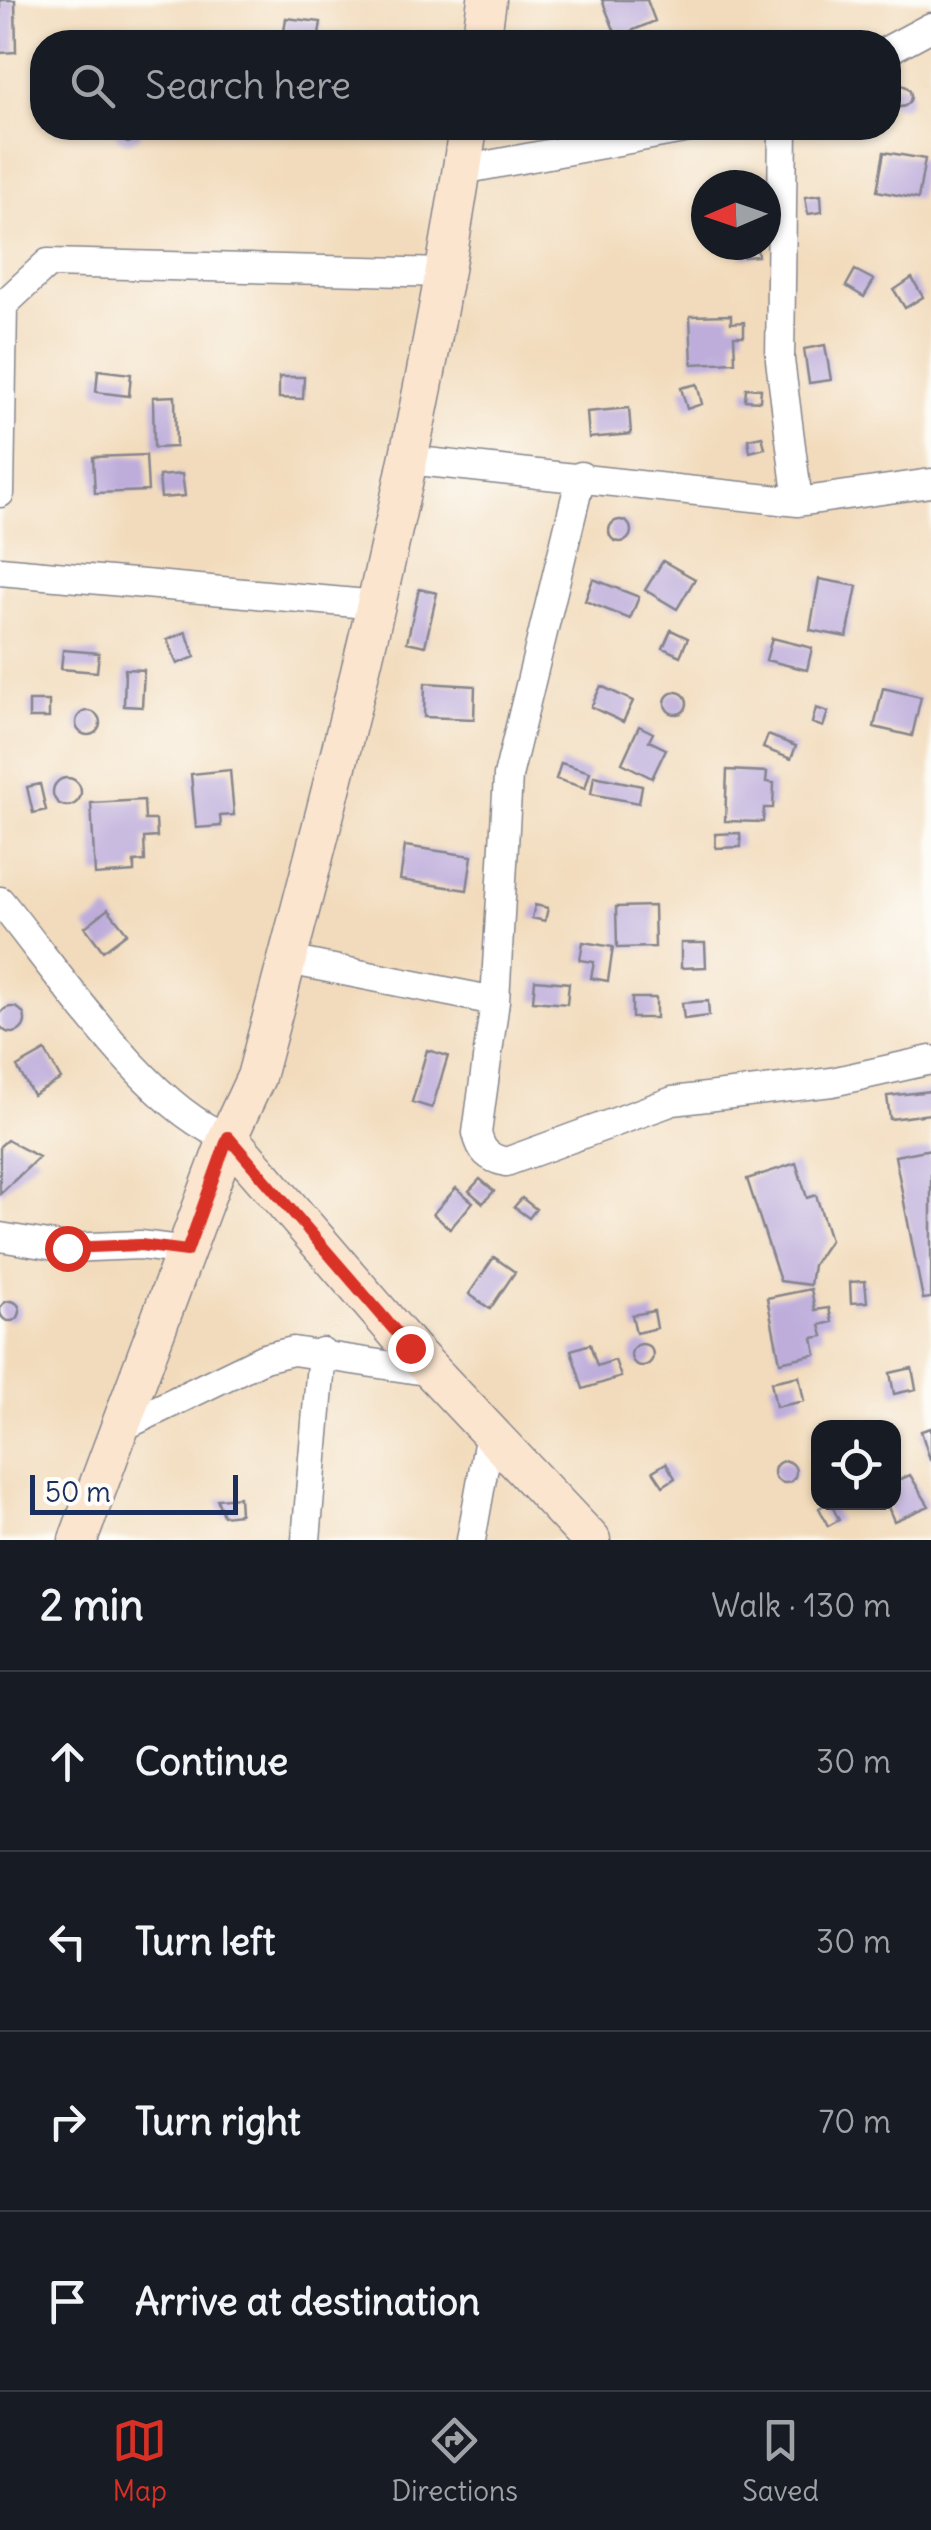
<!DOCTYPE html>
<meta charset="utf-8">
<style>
:root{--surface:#171b24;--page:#20242c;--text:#f1f3f6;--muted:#9ea1a6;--line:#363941;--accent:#d93025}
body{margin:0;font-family:Delius,sans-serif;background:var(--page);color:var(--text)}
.controls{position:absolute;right:30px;bottom:30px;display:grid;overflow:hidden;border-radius:20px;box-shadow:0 2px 8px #0004}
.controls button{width:90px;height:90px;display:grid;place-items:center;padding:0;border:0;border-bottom:2px solid var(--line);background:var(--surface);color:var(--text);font:50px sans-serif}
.compass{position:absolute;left:691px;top:170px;width:90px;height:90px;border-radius:50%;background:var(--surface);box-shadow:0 2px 8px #0004;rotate:268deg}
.scale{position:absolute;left:30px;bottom:25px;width:208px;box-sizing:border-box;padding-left:10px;border:5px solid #1b2f5e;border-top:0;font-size:28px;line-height:35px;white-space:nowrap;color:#1b2f5e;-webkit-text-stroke:8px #fdfcf7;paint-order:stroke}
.stop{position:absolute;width:30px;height:30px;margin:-22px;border:8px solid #d93025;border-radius:50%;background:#fff}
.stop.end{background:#d93025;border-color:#fff;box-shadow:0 2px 10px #0008}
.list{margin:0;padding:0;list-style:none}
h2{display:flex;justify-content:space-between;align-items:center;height:130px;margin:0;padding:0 40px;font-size:42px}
h2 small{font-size:32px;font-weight:400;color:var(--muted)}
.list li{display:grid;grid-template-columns:65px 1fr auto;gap:30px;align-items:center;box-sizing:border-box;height:180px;padding:0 40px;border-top:2px solid var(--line)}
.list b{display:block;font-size:38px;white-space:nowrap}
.list em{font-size:32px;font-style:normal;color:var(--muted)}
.icon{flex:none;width:55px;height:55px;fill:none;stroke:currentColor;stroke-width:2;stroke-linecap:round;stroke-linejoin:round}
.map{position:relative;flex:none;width:931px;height:1540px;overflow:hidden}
.search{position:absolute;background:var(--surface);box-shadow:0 2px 8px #0004;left:30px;right:30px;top:30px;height:110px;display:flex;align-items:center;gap:25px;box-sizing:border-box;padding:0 35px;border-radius:40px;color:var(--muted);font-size:38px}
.sheet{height:850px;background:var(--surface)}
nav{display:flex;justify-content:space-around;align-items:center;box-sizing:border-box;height:140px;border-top:2px solid var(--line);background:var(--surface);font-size:28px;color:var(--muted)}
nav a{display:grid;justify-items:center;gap:5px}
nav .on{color:var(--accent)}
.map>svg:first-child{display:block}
.building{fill:#beaddb}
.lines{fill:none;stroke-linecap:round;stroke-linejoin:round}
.street-casing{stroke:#86858d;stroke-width:31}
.secondary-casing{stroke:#86858d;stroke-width:41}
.street{stroke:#fff;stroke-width:28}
.secondary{stroke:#fbe5cf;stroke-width:38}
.route{stroke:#d93025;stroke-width:12}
</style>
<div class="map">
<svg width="931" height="1540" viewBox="0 0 931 1540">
<rect width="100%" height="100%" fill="#fdfcf7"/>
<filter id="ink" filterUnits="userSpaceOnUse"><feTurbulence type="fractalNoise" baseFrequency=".01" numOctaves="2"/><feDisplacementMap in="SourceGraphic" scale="20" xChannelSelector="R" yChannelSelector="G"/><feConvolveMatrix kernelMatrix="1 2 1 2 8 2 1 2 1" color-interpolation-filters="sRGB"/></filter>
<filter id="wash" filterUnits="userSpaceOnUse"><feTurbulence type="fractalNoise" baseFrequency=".0048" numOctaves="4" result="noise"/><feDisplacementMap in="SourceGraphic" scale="40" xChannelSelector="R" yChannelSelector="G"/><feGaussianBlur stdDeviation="2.25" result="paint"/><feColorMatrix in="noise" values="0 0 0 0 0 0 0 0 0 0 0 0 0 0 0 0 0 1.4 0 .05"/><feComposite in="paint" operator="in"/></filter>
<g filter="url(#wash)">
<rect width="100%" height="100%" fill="#f2dbbc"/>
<g id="blocks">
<path class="building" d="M0,0H15L16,52L0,53Z
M602,0H647L655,21L617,37Z
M286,18L321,22L318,42L283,39Z
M889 96a11 11 0 1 1 22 0a11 11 0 1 1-22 0Z
M115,128H143L139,138L128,143L117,138Z
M884,152L925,159L918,199L877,191Z
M821,195L822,212L808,214L805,197Z
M757,245L758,256L743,257L742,247Z
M855,270L874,280L864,297L846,286Z
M912,278L923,297L905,308L894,290Z
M731,315V323L744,322V336H734L735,362L692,364L690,316Z
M825,345L831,380L809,383L804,349Z
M98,370L131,374L129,396L96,392Z
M279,377H304L303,399L279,398Z
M697,384L702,404L687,409L681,388Z
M746,388L761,389L760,401L745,400Z
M175,396L176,447L154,448L153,397Z
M629,408L631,434L589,438L587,412Z
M762,436L765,448L750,452L748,439Z
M146,455L148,491L95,493L93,457Z
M182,474L185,496L161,498L159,476Z
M609 531a11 11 0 1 1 22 0a11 11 0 1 1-22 0Z
M663,561L695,579L677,609L645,590Z
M593,579L639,597L630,619L585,601Z
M819,579L857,586L847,637L810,630Z
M419,589L437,593L425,646L407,642Z
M671,630L688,638L680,656L663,648Z
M186,632L195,657L177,664L167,640Z
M772,638L812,648L807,670L766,660Z
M63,650L99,653L97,672L61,669Z
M125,669L144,670L142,707L124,706Z
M425,683L475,686L474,719L424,717Z
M601,686L633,701L623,722L591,707Z
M883,688L921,697L912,736L874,727Z
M665 703a11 11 0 1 1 22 0a11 11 0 1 1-22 0Z
M29,701H49V718H29Z
M816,708L828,712L823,727L812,723Z
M76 723a12 12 0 1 1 24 0a12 12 0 1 1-24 0Z
M639,726L653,733L649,741L666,749L652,778L622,763Z
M768,735L796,746L791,759L763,748Z
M561,763L590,772L585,788L556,779Z
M230,770L234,815L220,816L221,826L196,828L191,774Z
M727,770L767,772L766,782L774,783L773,808H764L763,822L725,821Z
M594,776L642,786L639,803L591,794Z
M53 792a14 14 0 1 1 28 0a14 14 0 1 1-28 0Z
M40,784L46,810L33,813L27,787Z
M144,800L145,820H156L157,837L144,838L145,861L134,862V872L95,875L91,803Z
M740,833L741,847L716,848L715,834Z
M405,846L472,856L467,890L400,880Z
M535,905L548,908L545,921L532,918Z
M654,906L655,947L617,948L616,907Z
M108,909L127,933L103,951L85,927Z
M583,942L613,947L608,981L591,978L594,962L580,960Z
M681,943H705L706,967L681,968Z
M535,980L569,983L567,1004L533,1001Z
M632,998H656V1018H632Z
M708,1001L709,1016L684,1019L682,1003Z
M-1 1020a13 13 0 1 1 26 0a13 13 0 1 1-26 0Z
M427,1050L448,1056L432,1108L412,1102Z
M45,1051L61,1079L33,1095L17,1067Z
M931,1091V1114L890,1119L887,1096Z
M7,1140L39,1157L0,1194V1146Z
M931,1149V1298L923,1299L895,1156Z
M796,1163L807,1198L816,1195L830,1240L813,1265L810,1285L780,1281L747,1179Z
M480,1179L494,1191L483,1203L469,1191Z
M456,1188L473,1202L450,1229L433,1214Z
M522,1198L536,1209L529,1218L514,1207Z
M494,1257L515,1272L490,1309L469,1294Z
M865,1281L867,1302L851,1303L850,1282Z
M811,1289L815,1310L829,1308L832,1322L820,1325L823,1336L813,1338L816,1354L780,1362L767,1298Z
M0 1311a10 10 0 1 1 20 0a10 10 0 1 1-20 0Z
M654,1311L657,1328L636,1333L632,1315Z
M631 1355a11 11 0 1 1 22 0a11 11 0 1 1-22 0Z
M590,1344L597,1366L615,1360L621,1377L583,1389L571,1350Z
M912,1368L916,1389L894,1394L890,1373Z
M799,1376L804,1401L776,1407L771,1382Z
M931,1428V1460H930L921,1431Z
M774 1472a11 11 0 1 1 22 0a11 11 0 1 1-22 0Z
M666,1463L675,1478L663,1486L653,1471Z
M910,1475L929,1506L894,1521L886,1502H894V1482Z
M239,1497L240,1514L223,1516L217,1499Z
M830,1502L839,1520L828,1526L819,1508Z"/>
</g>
</g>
<g filter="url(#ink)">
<use href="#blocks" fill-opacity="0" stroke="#86858d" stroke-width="2.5"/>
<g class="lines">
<defs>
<path id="street" d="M888,50L931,27
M783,128L780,360L798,502L931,483
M462,170L689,128
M408,460L798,502
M581,476L508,776L495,1001L477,1133C481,1151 488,1158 506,1162L673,1101L832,1082L931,1060
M0,493L3,305L48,263L446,273
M0,571L378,605
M0,901C52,964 152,1114 228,1137
M288,960L495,1001
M0,1237L67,1248L140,1245L187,1251
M120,1428L264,1358L293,1351L432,1372
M306,1540L322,1352
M471,1540L490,1433"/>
<path id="secondary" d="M481,42L487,0
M228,1137L410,1348L591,1540
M78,1540L228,1137L256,1077C340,763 421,449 468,128"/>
</defs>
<use href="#street" class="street-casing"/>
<use href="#secondary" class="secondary-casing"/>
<use href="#street" class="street"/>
<use href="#secondary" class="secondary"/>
</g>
</g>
<g class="lines" filter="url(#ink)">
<path class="route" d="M67,1248L140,1245L187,1251L228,1137L410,1348"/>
</g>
</svg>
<div class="controls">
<button><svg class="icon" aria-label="locate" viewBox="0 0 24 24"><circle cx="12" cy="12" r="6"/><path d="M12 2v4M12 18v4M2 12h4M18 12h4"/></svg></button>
</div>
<svg class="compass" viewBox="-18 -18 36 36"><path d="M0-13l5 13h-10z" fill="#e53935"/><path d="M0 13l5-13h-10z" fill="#9ea1a6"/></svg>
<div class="scale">50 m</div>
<div class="stop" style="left:67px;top:1248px"></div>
<div class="stop end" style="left:410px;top:1348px"></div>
<div class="search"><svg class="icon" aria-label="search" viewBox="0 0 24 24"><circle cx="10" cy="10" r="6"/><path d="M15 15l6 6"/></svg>Search here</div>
</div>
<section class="sheet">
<h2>2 min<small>Walk · 130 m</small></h2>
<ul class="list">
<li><svg class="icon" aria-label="ahead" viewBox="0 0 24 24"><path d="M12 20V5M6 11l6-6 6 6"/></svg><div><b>Continue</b></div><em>30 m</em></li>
<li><svg class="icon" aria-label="left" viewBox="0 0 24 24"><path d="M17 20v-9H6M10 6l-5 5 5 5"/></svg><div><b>Turn left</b></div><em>30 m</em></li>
<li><svg class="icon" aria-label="right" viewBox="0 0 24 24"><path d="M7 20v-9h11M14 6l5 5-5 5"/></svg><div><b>Turn right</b></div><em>70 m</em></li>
<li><svg class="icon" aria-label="arrive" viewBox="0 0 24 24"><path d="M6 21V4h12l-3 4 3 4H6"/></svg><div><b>Arrive at destination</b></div></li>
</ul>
</section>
<nav>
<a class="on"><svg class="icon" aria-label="map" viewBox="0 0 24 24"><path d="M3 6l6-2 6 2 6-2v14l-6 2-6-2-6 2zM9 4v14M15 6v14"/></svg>Map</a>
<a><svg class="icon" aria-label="directions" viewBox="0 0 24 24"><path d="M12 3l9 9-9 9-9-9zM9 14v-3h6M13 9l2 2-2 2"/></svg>Directions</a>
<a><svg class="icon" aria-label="saved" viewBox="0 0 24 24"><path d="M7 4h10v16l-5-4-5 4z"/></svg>Saved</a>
</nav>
